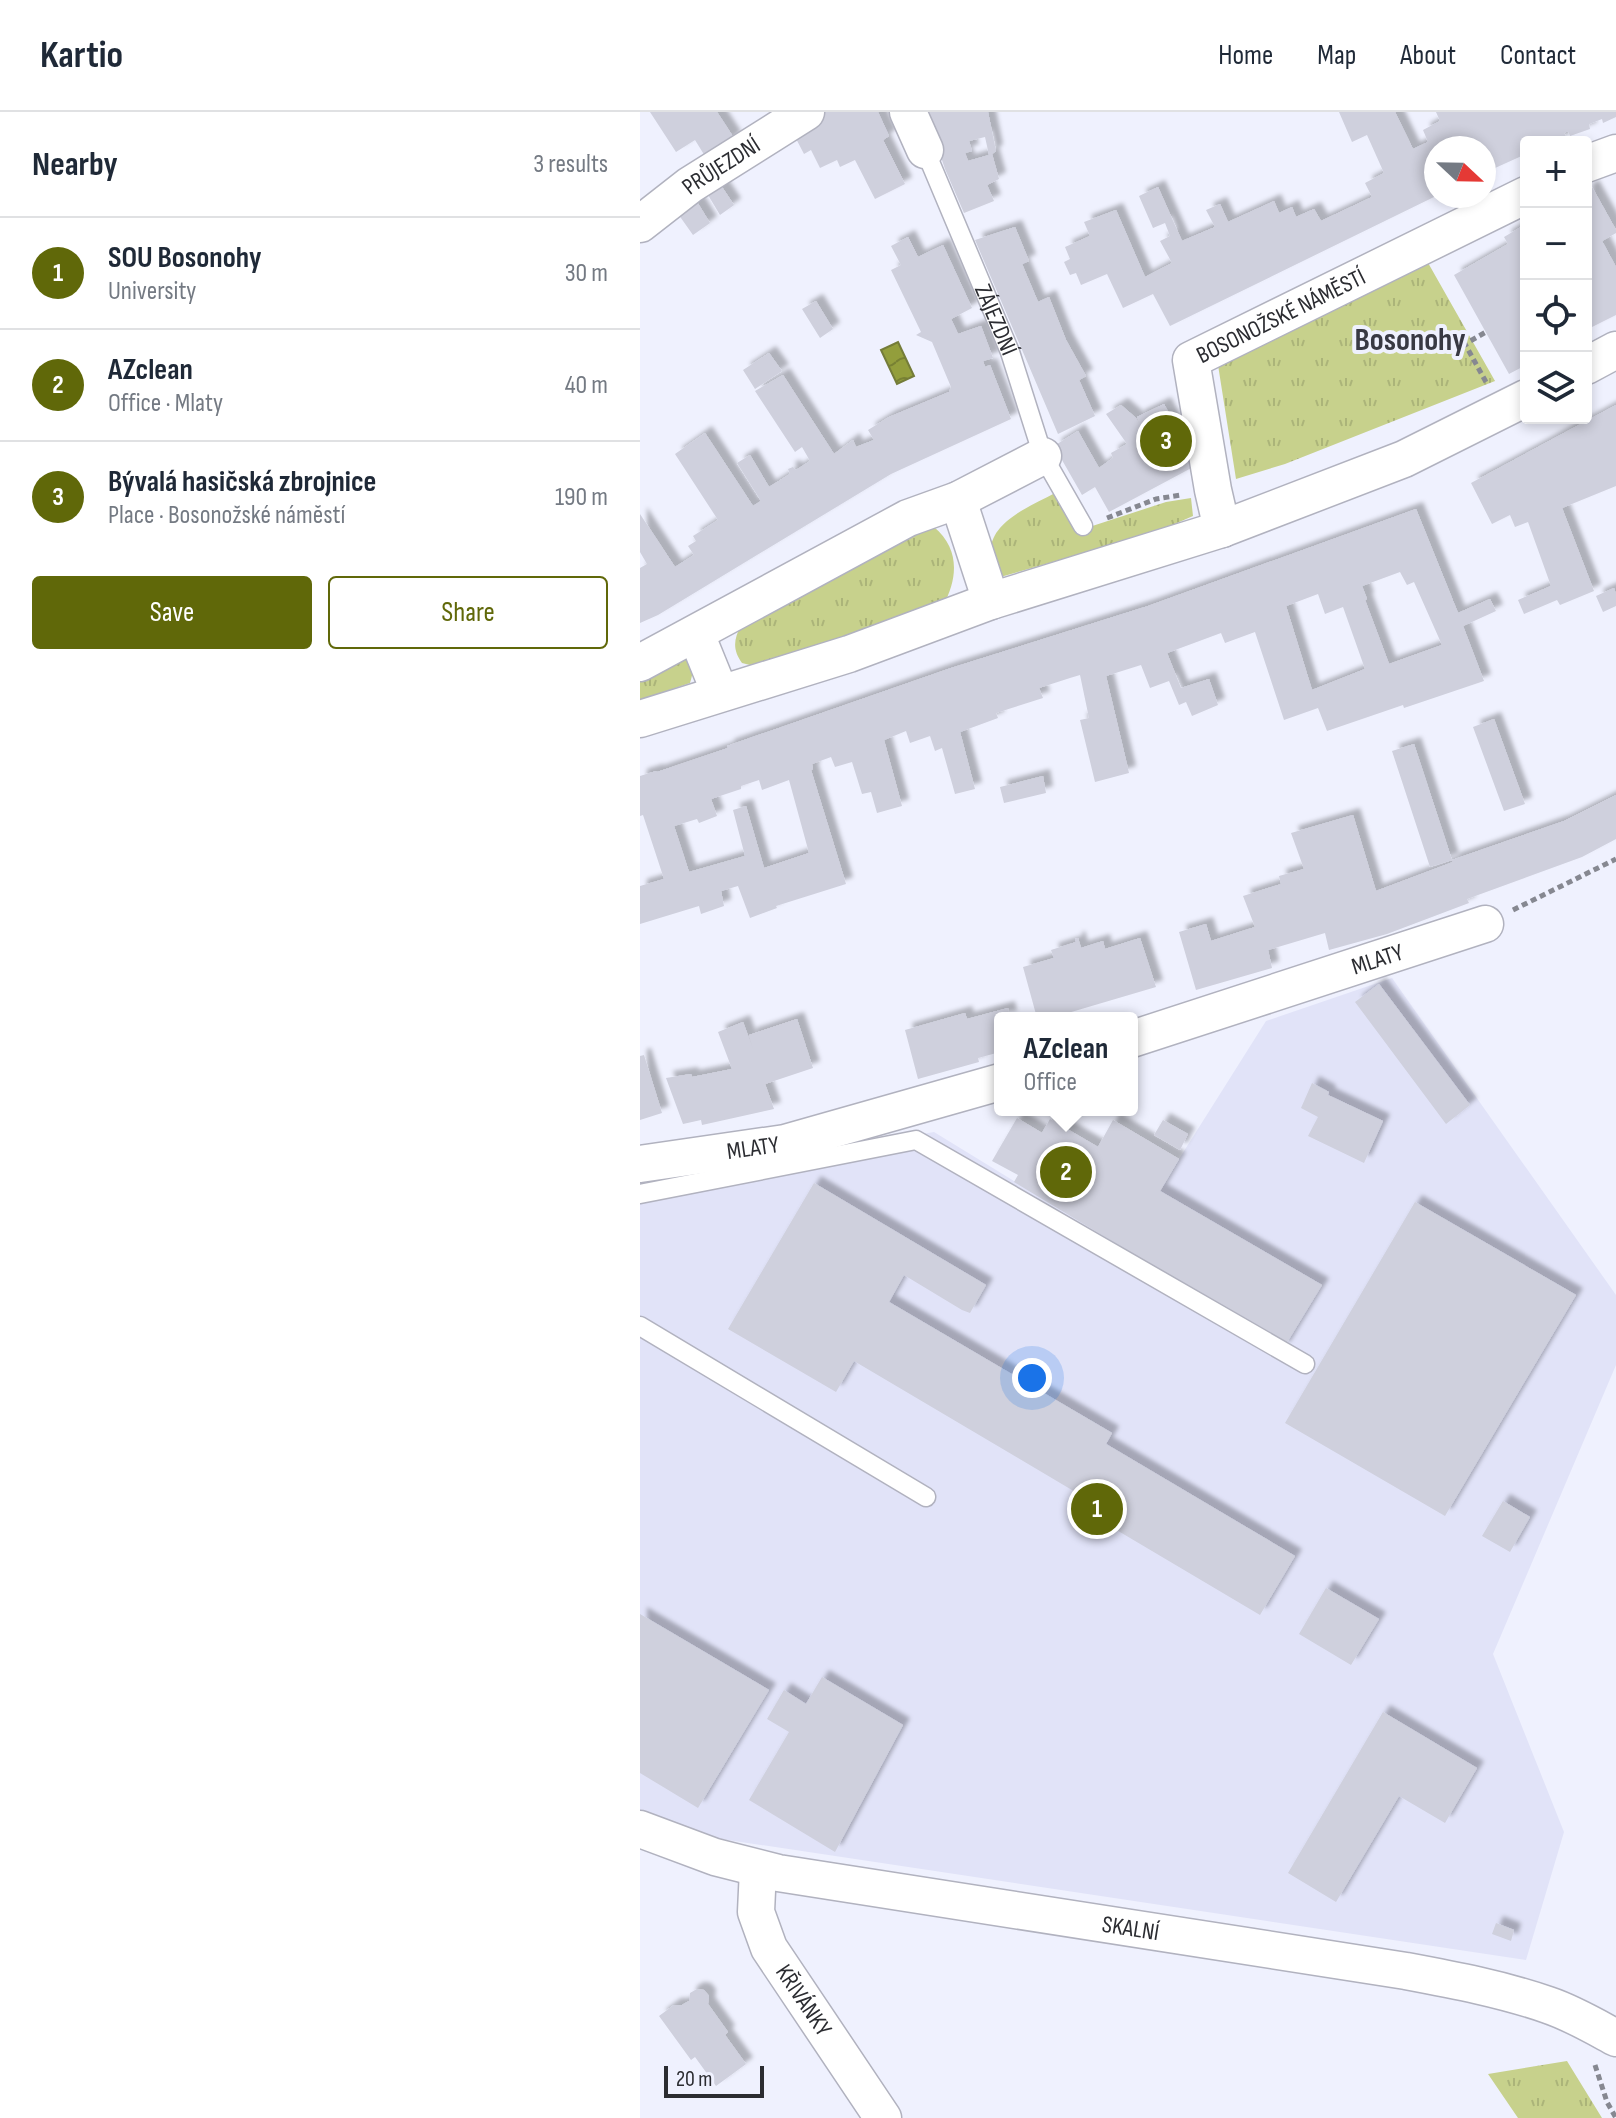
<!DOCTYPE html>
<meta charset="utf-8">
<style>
:root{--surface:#fff;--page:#f2f2f3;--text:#1f2937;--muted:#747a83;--line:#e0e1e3;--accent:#606809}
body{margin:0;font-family:"Sofia Sans Condensed",sans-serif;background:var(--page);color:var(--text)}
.controls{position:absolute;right:24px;top:24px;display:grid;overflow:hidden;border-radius:8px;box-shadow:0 4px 12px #0003}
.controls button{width:72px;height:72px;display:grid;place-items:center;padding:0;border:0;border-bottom:2px solid var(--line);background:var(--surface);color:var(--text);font:40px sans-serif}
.compass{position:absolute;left:784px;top:24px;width:72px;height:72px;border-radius:50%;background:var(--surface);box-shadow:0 4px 12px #0003;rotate:112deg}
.scale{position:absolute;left:24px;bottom:20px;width:100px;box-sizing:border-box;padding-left:8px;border:4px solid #2b2c31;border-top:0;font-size:22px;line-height:28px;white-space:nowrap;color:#2b2c31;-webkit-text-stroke:6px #eff1fe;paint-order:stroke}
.you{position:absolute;left:392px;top:1266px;width:28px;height:28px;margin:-20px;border:6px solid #fff;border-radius:50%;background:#1a73e8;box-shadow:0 0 0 12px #1a73e833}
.badge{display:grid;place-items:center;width:52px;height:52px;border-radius:50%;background:var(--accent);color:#fff;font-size:26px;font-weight:700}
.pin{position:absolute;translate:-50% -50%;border:4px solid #fff;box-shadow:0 2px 8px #0006}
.popup{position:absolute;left:354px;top:900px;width:144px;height:104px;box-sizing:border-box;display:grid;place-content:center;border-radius:8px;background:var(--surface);filter:drop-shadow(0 2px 6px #0005);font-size:26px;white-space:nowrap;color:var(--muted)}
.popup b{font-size:30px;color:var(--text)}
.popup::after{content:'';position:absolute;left:50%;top:100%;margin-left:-16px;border:16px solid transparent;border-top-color:var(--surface)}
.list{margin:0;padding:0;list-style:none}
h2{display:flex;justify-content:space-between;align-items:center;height:104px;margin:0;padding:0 32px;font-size:34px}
h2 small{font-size:26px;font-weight:400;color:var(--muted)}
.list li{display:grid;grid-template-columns:52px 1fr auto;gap:24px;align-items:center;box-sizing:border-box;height:112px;padding:0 32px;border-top:2px solid var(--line)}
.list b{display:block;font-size:30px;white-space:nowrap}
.list p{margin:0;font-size:26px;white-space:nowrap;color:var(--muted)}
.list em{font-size:26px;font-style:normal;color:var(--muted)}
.actions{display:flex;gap:16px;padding:24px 32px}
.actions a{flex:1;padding:18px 0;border:2px solid var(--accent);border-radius:8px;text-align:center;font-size:28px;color:var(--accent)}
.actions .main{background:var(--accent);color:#fff}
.icon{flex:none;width:44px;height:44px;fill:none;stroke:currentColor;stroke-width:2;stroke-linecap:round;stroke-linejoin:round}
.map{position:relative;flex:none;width:976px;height:2006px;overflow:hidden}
header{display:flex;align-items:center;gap:48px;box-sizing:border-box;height:112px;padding:0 40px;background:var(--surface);border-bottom:2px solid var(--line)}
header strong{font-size:38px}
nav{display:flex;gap:44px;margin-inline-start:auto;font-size:28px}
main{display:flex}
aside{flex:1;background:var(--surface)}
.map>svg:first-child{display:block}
.built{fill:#e1e3f8}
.park{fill:url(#park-tufts)}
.water{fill:url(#water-waves);stroke:#747c39;stroke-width:2}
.building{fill:#cfd0dd;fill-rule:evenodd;filter:url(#shadow)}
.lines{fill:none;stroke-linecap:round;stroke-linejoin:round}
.lane-casing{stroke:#b1b2bf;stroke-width:21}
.street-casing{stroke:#b1b2bf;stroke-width:39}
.path{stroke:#868891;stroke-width:5;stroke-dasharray:6 4;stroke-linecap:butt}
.lane{stroke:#fff;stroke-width:18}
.street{stroke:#fff;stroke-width:36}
.labels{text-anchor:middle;stroke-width:8;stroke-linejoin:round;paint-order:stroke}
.street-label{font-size:24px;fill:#2b2c31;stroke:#eff1fe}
.district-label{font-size:32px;font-weight:bold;fill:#383943;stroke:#eff1fe}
</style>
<header>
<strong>Kartio</strong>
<nav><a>Home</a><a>Map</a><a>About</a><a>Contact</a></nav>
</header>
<main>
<aside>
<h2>Nearby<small>3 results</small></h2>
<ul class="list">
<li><span class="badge">1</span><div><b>SOU Bosonohy</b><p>University</p></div><em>30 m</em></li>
<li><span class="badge">2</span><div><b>AZclean</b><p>Office · Mlaty</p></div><em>40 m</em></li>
<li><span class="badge">3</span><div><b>Bývalá hasičská zbrojnice</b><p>Place · Bosonožské náměstí</p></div><em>190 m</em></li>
</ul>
<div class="actions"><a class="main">Save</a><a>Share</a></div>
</aside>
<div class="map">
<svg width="976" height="2006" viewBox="0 0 976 2006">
<defs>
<pattern id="park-tufts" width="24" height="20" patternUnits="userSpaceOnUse" patternTransform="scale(2)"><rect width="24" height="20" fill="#c7d18c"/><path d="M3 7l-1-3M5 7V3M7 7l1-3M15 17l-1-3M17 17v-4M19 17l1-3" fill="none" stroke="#abb479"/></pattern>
<pattern id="water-waves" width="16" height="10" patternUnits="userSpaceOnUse" patternTransform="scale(2)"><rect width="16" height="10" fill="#939e3c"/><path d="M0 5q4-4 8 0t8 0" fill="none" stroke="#788133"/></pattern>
<filter id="shadow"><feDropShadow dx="7" dy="-7" stdDeviation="2" flood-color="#0004"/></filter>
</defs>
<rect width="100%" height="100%" fill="#eff1fe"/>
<path class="built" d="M752,866L976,1183V1253L853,1542L924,1720L886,1848L68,1725L0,1698V1071L294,1020L485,1137L539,1047L626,909Z"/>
<path class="park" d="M787,149L855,269L645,352L596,367L578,253Z
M415,381L437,419L526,390L551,386L553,404L514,421L357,466C333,417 379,400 415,381Z
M294,415C320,437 318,466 303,494L118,555L102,551C92,537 94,527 101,513L260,421Z
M43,543C55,551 54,558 50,571L0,588V560Z
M927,1949L962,2006H878L848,1962Z"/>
<path class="water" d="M258,230L274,264L257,272L241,238Z"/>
<path class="building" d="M10,0H77L94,26L68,49L55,28L36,40Z
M185,0H238L249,24L243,28L265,72L235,87L215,48L200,55L197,48L180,56L171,38L164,42L151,17Z
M286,0H348L356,39L352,42L359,67L347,73L354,89L324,101L305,57ZM345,25L349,43L328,49L325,41L332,39L329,29Z
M699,0H755L773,37L788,30L783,18L800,9L796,0H976V5L963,11L962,7L949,12L950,17L930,24L928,19L924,21L927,26L917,30H886V42L844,61V36H796V84L530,214L513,182L483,196L467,162L441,173L436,161L430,163L424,150L430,147L425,135L450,124L444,110L476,98L505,165L532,151L520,129L530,124L525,111L513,116L499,84L518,75L542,129L575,115L566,98L580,92L588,110L634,89L639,101L652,95L656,105L674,97L681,109L732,85L725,71L744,61L727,23L712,30Z
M78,69L94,93L80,103L65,78Z
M952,75L976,118V121L962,129L976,155V203L946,218V79Z
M54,85L70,111L53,123L36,99Z
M886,112V172L882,174L886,182V253L869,262L814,163L868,132L864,125Z
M375,115L389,149L382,152L398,190L409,185L426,228L446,264L439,268L455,304L418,322L335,128Z
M268,125L278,145L303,133L332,196L311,207L318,222L341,214L353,246L343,249L345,255L350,253L371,307L251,362L18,503L0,511V456L7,452L0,440V402L35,455L54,443L48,434L56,429L53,424L78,408L35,342L65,321L113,394L121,389L97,351L110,343L129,375L150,362L148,357L153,355L156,358L170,349L162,335L155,340L115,279L143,263L194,342L213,328L216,335L234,328L228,318L249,305L309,280L311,275L292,230L276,223L281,220L251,158L261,153L251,134Z
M176,189L193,217L180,226L162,197Z
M129,241L142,259L115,277L103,258Z
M524,292L557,353L469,400L455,375L442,383L414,334L438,319L459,356L473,346L471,341L487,332L466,302L481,293L496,306L500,313L497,305Z
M976,293V374L922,396L954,479L920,493L917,488L884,502L878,488L911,474L888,410L875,415L870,403L852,412L831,371Z
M776,397L818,501L850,487L856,499L823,514L844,569L764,596L763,593L687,619L678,596L644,608L615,520L585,531L581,521L527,541L541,576L569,567L578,593L552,604L546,590L539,593L529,569L510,576L501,553L466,564L489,661L455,670L440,608L449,606L440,563L430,566L399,576L403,586L356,601L358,606L320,620L335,677L315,682L302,636L295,639L290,624L270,631L266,619L244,628L262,694L237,701L231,680L222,682L212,650L195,655L191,645L172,652L173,657L171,658L206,772L136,794L137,796L110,806L98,774L81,779L84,794L61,802L59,794L0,812V774L24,767L3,703L0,704V664L16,659L17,660L88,636L87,634L311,556L508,494ZM760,460L767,473L774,470L802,533L749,552L725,488L727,487L722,474ZM678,482L685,502L703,495L725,557L672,578L646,494ZM119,668L122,678L149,668L169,741L124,756L106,694L93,698L105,744L49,760L34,714L57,707L59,711L77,704L71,687L101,677V674Z
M974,476L976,482V494L963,500L956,484Z
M854,607L885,692L864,699L833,615Z
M774,632L812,748L790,755L752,639Z
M403,664L406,681L364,691L360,675Z
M976,683V727L942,745L827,787L829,791L747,822L689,838L685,821L628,838L632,856L556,878L539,820L566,812L571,829L615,815L603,784L641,772L639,764L664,757L651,721L713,703L736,779L813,750L812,748L924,709Z
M438,826L441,836L463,829L465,837L500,826L516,875L411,906H397L383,855L414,846L411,838L436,830L435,827Z
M739,872L830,993L806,1012L715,890Z
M368,896L370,906H360V940L338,946L339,950L278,967L265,918L325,901L327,907Z
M157,907L173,956L125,972L134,997L62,1013L61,1008L43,1012L26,966L51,962L52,965L92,957L78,920L103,910L113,937L109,923Z
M4,943L22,1001L0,1008V944Z
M672,971L689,980L688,983L743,1009L724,1051L668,1024L678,1005L661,996Z
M377,1006L402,1021L410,1007L458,1035L473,1008L539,1047L520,1079L682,1173L643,1237L481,1144L485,1137L374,1070L378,1063L352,1049Z
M523,1008L548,1022L540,1038L514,1023Z
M174,1071L346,1173L330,1201L322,1198L264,1163L249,1190L472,1321L466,1332L655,1444L620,1503L431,1391L437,1381L214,1249L196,1280L88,1217Z
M775,1090L936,1183L805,1404L645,1311Z
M863,1389L890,1405L870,1440L842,1424Z
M686,1476L739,1507L711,1553L659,1522Z
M0,1502L129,1578L58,1696L0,1661Z
M182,1565L263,1613L195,1740L109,1688L149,1620L127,1607L144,1578L166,1592Z
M743,1600L837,1656L805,1711L759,1684L696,1790L648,1761Z
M856,1811L874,1818L871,1829L852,1822Z
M57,1877L64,1878L69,1884L68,1892L88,1920L85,1923L106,1952L76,1974L55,1945L51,1948L19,1904L34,1893H42L49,1889L50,1881Z"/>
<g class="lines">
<defs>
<g id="lane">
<path id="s1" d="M285,38L370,240L403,344L443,414"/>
<path d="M0,1082L276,1028L665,1252"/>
<path d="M0,1214L286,1385"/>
</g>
<g id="street">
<path d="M268,0L285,38"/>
<path d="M946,52L976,41"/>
<path id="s2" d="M0,112L50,73L166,0"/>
<path d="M946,254L976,238"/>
<path d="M318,388L351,489"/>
<path id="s3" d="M582,417L573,378L551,248L886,83"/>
<path d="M56,522L80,581"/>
<path d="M0,551L268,406L318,388L403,344"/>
<path d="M0,607L209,542L351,489L582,417L764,347L886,286"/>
<path id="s4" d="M492,927L845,812"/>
<path id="s5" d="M0,1052L145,1031L360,970"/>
<path id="s6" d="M0,1717L75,1745L138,1761L766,1859C814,1868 862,1877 908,1893C932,1901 954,1914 976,1926"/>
<path id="s7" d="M118,1757L116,1800L129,1836L243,2006"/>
</g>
</defs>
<use href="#lane" class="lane-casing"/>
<use href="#street" class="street-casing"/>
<path class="path" d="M846,270L825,232L846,220
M467,406L516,387L541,383
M873,798L976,747
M955,1953L967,1990L976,2006"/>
<use href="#lane" class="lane"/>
<use href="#street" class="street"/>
</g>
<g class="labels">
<g class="street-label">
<text dy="8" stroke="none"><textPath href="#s2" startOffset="100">PRŮJEZDNÍ</textPath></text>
<text dy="8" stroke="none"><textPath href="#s3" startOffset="272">BOSONOŽSKÉ NÁMĚSTÍ</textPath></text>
<text dy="8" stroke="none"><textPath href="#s1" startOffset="184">ZÁJEZDNÍ</textPath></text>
<text dy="8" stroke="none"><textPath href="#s4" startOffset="258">MLATY</textPath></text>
<text dy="8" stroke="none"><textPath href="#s5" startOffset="114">MLATY</textPath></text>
<text dy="8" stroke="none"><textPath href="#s6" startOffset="502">SKALNÍ</textPath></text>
<text dy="8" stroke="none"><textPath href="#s7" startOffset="144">KŘIVÁNKY</textPath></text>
</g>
<g class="district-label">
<text x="770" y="238">Bosonohy</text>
</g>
</g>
</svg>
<div class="controls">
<button>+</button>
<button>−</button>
<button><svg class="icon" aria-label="locate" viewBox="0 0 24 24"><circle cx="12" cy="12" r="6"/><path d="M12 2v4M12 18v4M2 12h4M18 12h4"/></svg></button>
<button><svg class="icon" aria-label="layers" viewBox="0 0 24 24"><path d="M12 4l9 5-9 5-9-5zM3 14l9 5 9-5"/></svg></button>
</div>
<svg class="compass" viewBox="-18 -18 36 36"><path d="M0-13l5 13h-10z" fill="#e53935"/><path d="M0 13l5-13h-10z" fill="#747a83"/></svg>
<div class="scale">20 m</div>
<div class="you"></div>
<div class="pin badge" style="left:457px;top:1397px">1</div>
<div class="pin badge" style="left:426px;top:1060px">2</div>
<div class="popup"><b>AZclean</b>Office</div>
<div class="pin badge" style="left:526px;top:329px">3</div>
</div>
</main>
